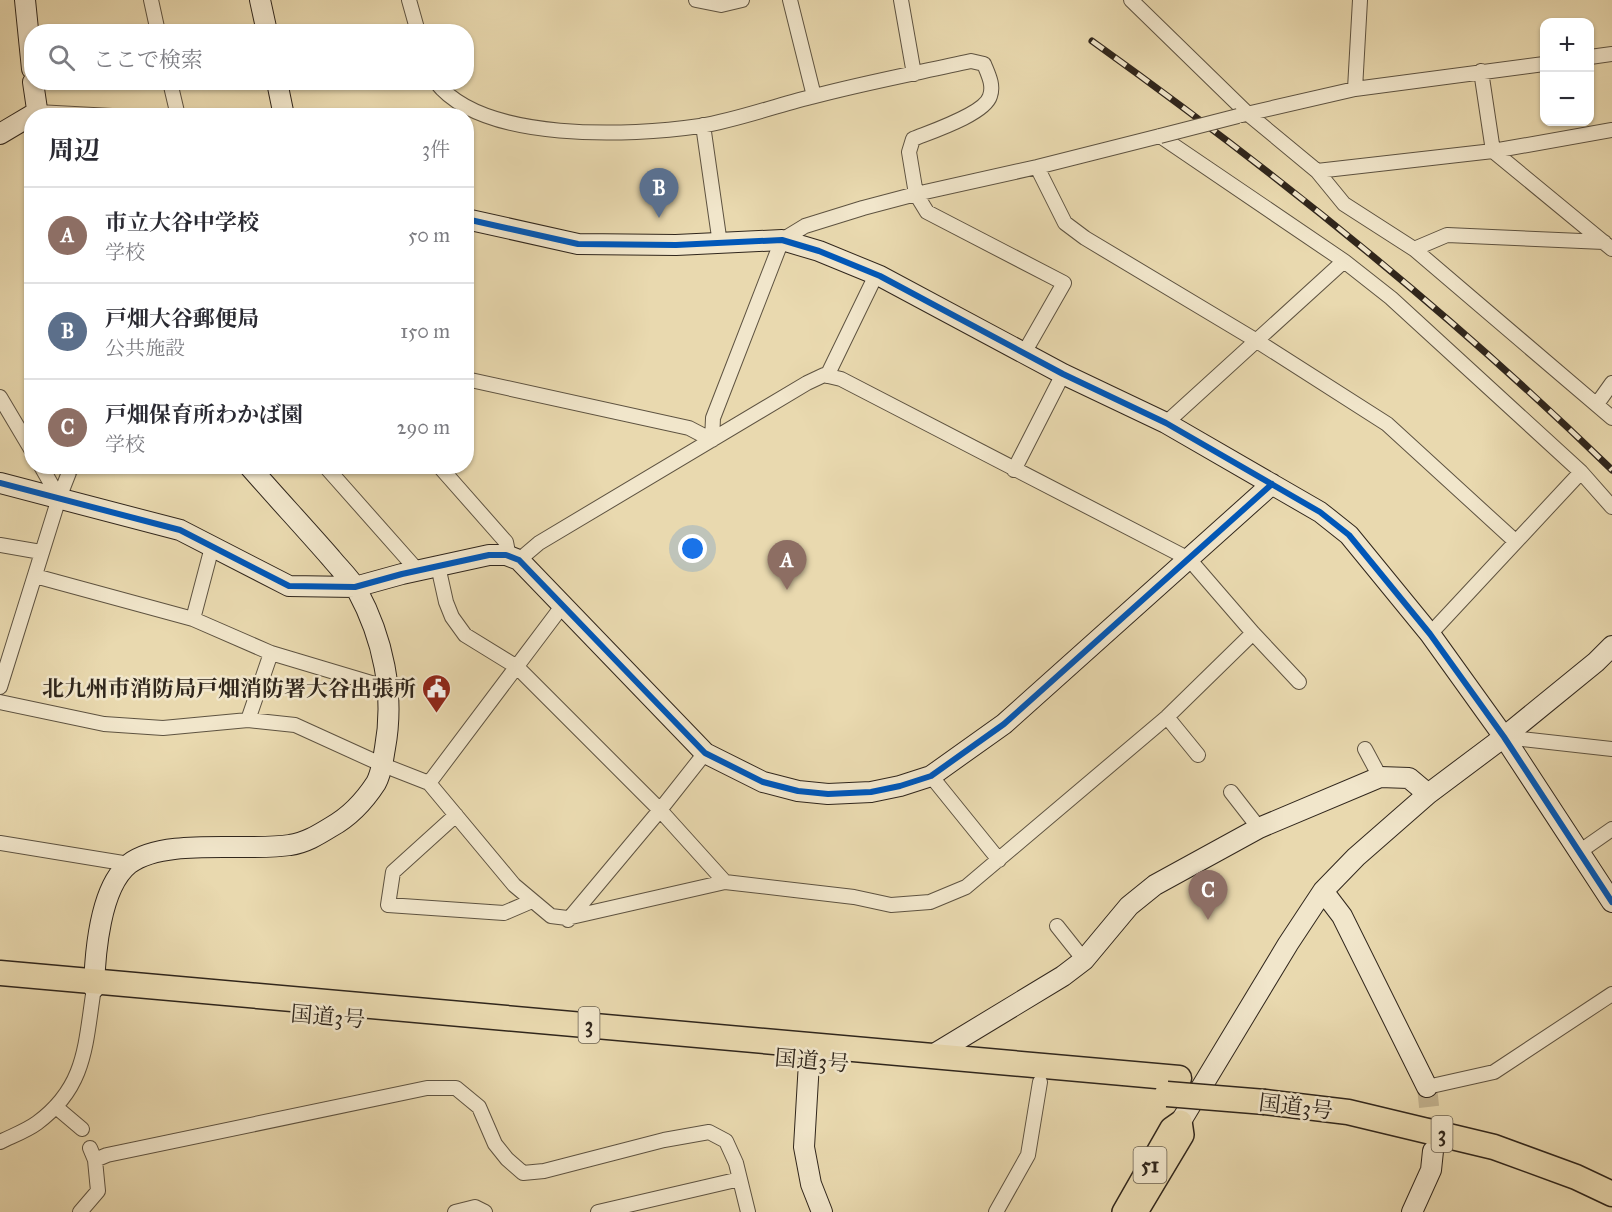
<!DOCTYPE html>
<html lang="ja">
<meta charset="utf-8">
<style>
:root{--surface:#fff;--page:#f7f7f7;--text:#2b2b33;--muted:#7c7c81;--line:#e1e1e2;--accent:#0f766e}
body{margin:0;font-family:"IM FELL Great Primer","Noto Serif JP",serif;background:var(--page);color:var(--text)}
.controls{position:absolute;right:18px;top:18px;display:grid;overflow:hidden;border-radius:12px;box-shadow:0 2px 4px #0004}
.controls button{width:54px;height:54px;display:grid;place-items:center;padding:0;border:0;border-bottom:2px solid var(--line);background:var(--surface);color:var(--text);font:30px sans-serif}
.you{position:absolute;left:693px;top:549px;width:21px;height:21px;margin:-15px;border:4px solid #fff;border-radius:50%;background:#1a73e8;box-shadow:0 0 0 9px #1a73e833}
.badge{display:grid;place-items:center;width:39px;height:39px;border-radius:50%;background:var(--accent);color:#fff;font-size:20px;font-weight:700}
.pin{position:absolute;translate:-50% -50px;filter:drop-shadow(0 2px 3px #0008)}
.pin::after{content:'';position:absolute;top:32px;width:21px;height:18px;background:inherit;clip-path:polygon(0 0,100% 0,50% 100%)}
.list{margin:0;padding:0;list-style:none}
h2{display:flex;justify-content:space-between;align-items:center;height:78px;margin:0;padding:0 24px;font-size:26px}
h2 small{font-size:20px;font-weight:400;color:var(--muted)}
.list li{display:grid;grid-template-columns:39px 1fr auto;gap:18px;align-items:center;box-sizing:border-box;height:96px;padding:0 24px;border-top:2px solid var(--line)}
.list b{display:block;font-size:22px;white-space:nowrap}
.list p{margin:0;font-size:20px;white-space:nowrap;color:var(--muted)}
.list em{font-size:20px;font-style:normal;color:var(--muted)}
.icon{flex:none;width:33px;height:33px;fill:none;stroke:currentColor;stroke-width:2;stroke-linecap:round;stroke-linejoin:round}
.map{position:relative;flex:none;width:1612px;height:1212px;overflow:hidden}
.search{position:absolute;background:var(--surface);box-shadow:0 2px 4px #0004;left:24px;top:24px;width:450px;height:66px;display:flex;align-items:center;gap:15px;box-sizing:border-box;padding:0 21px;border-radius:24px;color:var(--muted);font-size:22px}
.panel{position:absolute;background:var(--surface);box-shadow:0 2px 4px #0004;left:24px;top:108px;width:450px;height:366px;border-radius:24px}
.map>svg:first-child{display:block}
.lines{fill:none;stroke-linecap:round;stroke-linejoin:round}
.secondary-tunnel{stroke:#c4b592;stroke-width:20;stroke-dasharray:20 10;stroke-linecap:butt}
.street-casing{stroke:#5e5341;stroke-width:16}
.secondary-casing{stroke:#30261c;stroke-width:22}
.primary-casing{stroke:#30261c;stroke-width:24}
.highway-casing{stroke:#30261c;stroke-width:27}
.street{stroke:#f1e6cb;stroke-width:14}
.secondary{stroke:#f1e6cb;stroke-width:20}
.primary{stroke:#e9d9af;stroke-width:21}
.highway{stroke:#e9d9af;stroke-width:24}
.rail-casing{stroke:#30261c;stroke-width:7}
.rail{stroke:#f1e6cb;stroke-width:4.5;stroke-dasharray:14;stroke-linecap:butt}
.street-bridge-casing{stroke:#5e5341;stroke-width:16;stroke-linecap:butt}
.highway-bridge-casing{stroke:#30261c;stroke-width:27;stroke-linecap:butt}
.street-bridge{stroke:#f1e6cb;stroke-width:14}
.highway-bridge{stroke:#e9d9af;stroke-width:24}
.cycleway-casing{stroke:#f1e6cb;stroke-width:10}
.cycleway{stroke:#0057b8;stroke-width:6}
.labels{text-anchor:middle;stroke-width:5;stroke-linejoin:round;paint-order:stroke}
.shield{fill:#f1e6cb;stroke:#6a6050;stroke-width:1.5}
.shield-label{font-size:21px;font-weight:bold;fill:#30261c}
.poi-label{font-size:22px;font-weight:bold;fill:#30261c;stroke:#f1e6cb;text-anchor:end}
.street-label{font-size:22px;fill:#30261c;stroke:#f1e6cb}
</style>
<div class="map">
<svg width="1612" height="1212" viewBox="0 0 1612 1212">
<rect width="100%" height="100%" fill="#e9d9af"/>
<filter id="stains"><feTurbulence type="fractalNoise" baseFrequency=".00333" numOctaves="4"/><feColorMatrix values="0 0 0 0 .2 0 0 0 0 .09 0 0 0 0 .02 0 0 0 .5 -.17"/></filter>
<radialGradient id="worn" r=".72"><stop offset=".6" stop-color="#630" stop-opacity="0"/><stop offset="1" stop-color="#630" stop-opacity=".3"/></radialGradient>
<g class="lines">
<path class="secondary-tunnel" d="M1427,1087L1433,1144"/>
<defs>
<path id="street" d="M151,0L158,32
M409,0L418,32
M696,0L721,5L742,0
M790,0L814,96
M901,0L914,74
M1131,0L1247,113L1317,171L1344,204L1414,249L1612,418
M1590,57L1612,54
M1481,71L1493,151L1612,249
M170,82L178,116
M436,82C483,143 631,136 700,126C737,120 774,106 811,97C863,83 917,73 971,61L984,64C988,74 994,85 990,96C985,114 930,132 913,139L909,152L916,194L927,212L1064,283L1024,353
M1355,89L1360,0
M37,112L112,116
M1242,115L1355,89L1544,64
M703,125L720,244
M1037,167L1065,223L1085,238L1257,341L1387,424L1515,541
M1317,171L1493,151L1612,130
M1414,249L1447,235L1604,242
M827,376L876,275
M466,379L689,428L712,440
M0,397L32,451
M1597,404L1612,383
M1166,423L1344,261
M712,440L713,418L782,240L805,226L863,208L916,194L1037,167L1160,136L1344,261L1391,298L1581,472L1612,507
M41,466L59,498
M325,466L418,571
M439,466L506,542L509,557
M1014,470L1063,374
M0,545L41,552
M519,560L539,543L807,383L824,375L841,379L1189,559L1253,633L1299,682
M438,566L446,602L452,617L465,635L517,667L660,810L725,882
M35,576L193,619L271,653L388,688
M193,619L212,547
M1430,634L1581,472
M0,687L59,498L70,470L74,466
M0,702L104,724L163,728L248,720L295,725L383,765L429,783L514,885L551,916L567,918L725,882L854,897L891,905L930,902L966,887L1167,717L1253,633
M1167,717L1198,755
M248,720L271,653
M1504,737L1612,749
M1365,749L1380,777
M931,776L999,860
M429,783L563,605
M1231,792L1259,828
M456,815L393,872L388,905L504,913L532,901
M0,843L129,864
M1579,852L1612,829
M568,920L660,810L705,753
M1057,926L1084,960
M1427,1087L1494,1072L1612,994
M56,1107L82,1129
M0,1142C12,1136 26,1131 37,1123C87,1086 85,1044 94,988
M95,1160L107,1155L427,1088H456L479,1107L495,1144L507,1159L523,1173L544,1171L664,1140L709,1132L726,1141L736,1163L748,1212
M80,1212L98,1191L95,1160L90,1148
M455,1212L475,1207L485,1212
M598,1212L740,1179
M996,1212L1028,1155L1040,1082"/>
<path id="secondary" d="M25,0L32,69
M260,0L267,32
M33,82L38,116
M277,82L284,116
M0,134L37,112
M466,219L578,244L676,245L782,240L819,251L880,276L1063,374L1166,423L1320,512L1349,535L1430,634L1504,737L1612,902
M0,483L180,530L289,586L355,587L402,574L489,555H506L519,560L705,753L763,782L798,791L828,794L871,792L900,786L931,776L1004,724L1272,484
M1323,891L1342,916L1427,1087
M94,988C95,954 100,887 129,864C164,837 246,852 290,845C305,843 318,835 331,827C349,817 365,800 376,783C382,772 383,759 385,748C395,693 383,638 357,590C350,578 339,568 331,558C304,527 276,497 249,466
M810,1045L804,1147L811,1184L822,1212
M931,1056L1063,976L1084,960L1129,906L1155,885L1259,828L1380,777L1409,778L1428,794
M1181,1121L1288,944L1323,891L1356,857L1428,794L1504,737L1596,662L1612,646
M1412,1212L1431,1170L1433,1151"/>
<path id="primary" d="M1123,1212L1171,1128L1181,1121L1183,1135L1137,1212"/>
<path id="highway" d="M0,973L1179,1078
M1265,1102L1348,1112L1494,1147L1576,1177L1612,1194"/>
</defs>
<use href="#street" class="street-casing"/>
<use href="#secondary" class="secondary-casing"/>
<use href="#primary" class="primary-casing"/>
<use href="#highway" class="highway-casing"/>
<use href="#street" class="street"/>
<use href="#secondary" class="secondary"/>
<use href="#primary" class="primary"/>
<use href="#highway" class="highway"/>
<defs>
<path id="rail" d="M1092,41C1275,172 1451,313 1612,470"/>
</defs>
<use href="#rail" class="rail-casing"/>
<use href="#rail" class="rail"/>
<defs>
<path id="street-bridge" d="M1160,136L1238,116"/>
<path id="highway-bridge" d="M1167,1094L1265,1102"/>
</defs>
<use href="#street-bridge" class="street-bridge-casing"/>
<use href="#highway-bridge" class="highway-bridge-casing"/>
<use href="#street-bridge" class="street-bridge"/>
<use href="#highway-bridge" class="highway-bridge"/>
<defs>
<path id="cycleway" d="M466,219L578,244L676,245L782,240L819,251L880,276L1063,374L1166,423L1320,512L1349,535L1430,634L1504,737L1612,902
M0,483L180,530L289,586L355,587L402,574L489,555H506L519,560L705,753L763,782L798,791L828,794L871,792L900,786L931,776L1004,724L1272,484"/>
</defs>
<use href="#cycleway" class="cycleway-casing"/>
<use href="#cycleway" class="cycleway"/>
</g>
<defs>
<symbol id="civic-pin" viewBox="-11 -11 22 30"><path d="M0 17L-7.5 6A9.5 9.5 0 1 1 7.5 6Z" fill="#8f2418" stroke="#f1e6cb"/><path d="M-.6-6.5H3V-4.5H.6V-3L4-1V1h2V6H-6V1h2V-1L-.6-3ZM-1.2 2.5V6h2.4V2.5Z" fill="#fff"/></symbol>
</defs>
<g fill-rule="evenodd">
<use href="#civic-pin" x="420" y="672" width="33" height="45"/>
</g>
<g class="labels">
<g class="shield">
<rect x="578.5" y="1007" width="21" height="36" rx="4.5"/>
<rect x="1431.5" y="1116" width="21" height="36" rx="4.5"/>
<rect x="1133.5" y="1147" width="33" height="36" rx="4.5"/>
</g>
<g class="shield-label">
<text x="589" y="1032">3</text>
<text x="1442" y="1141">3</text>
<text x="1150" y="1172">51</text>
</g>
<g class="poi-label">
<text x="416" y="696">北九州市消防局戸畑消防署大谷出張所</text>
</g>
<g class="street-label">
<text transform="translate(328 1016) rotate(5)" y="8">国道3号</text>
<text transform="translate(812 1060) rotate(5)" y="8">国道3号</text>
<text transform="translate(1296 1106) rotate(7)" y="8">国道3号</text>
</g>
</g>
<rect width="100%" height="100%" filter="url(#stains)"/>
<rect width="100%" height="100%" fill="url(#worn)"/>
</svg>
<div class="controls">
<button>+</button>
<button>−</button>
</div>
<div class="you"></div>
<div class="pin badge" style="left:787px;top:590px;background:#8d6e63">A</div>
<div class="pin badge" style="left:659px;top:218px;background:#5c6f8a">B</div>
<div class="pin badge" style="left:1208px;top:920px;background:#8d6e63">C</div>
<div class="search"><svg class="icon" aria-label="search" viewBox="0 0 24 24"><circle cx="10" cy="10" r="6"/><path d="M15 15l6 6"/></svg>ここで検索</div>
<section class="panel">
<h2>周辺<small>3件</small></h2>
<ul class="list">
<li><span class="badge" style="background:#8d6e63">A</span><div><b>市立大谷中学校</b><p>学校</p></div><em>50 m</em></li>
<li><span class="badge" style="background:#5c6f8a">B</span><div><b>戸畑大谷郵便局</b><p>公共施設</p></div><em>150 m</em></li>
<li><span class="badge" style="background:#8d6e63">C</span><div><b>戸畑保育所わかば園</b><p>学校</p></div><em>290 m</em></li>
</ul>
</section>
</div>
